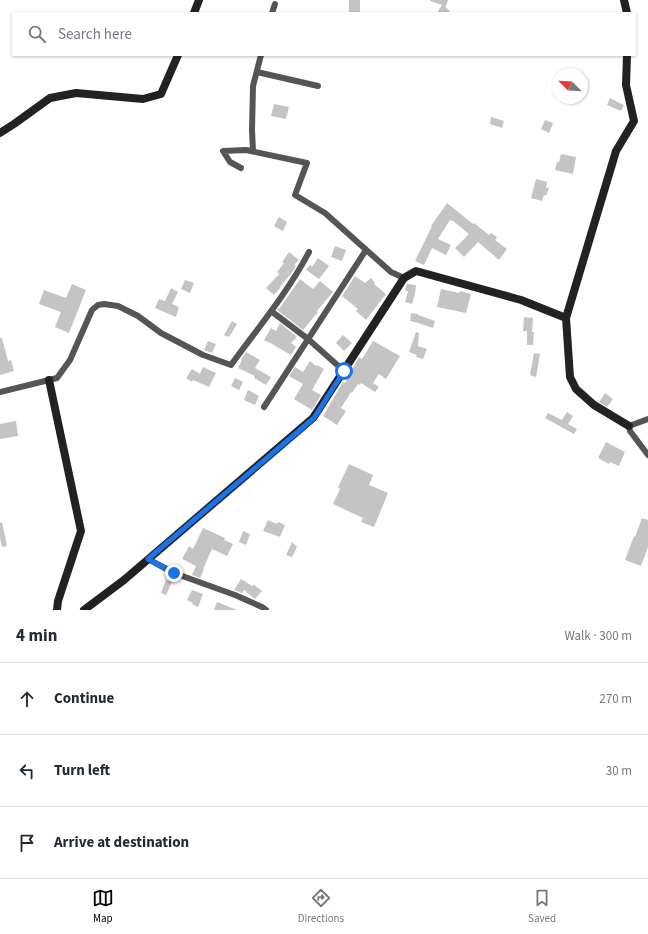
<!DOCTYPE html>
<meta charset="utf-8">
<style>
:root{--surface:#fff;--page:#f6f6f7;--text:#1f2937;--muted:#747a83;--line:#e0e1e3;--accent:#000}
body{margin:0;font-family:"Source Sans 3",sans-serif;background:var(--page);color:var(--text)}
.compass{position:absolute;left:552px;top:68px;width:36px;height:36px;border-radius:50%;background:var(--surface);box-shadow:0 1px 3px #0004;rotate:294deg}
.stop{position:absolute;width:12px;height:12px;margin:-9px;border:3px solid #1a73e8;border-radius:50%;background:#fff}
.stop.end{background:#1a73e8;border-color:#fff;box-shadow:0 1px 4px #0008}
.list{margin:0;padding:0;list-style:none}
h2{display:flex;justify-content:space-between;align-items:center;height:52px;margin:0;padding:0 16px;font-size:17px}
h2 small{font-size:13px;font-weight:400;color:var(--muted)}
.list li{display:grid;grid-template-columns:26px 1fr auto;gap:12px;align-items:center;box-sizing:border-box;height:72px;padding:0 16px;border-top:1px solid var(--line)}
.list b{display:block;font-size:15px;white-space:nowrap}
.list em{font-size:13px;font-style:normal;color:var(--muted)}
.icon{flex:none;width:22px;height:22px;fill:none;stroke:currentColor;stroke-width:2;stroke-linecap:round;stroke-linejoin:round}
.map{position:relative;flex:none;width:648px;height:610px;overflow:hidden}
.search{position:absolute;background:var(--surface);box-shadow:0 1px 3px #0004;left:12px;right:12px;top:12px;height:44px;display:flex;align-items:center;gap:10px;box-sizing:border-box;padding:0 14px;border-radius:0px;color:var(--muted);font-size:15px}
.sheet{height:268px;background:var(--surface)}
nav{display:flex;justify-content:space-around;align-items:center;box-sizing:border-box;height:56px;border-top:1px solid var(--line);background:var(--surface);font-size:11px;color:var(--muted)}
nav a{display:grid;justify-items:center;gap:2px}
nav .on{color:var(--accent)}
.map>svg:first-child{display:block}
.building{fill:#c4c4c4}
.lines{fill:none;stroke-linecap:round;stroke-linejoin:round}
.street{stroke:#555;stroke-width:6}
.secondary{stroke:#222;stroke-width:8}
.route{stroke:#1a73e8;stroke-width:5}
</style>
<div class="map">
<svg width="648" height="610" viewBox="0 0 648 610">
<rect width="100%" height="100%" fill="#fff"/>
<path class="building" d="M349,0H360V13H349Z
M430,0H448L446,6H445L451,13H437L442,5L430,1Z
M610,98L624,105L621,111L607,105Z
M274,104L289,107L286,119L271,116Z
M491,117L504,121L502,128L490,124Z
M545,120L553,123L549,133L541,129Z
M561,154L576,157L573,174L555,170L557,162H559Z
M536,179L547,182L546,188H549L546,196L544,195L542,201L531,198Z
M447,203L473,224L474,223L489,235L491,233L497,237L495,240L507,249L499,260L478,242L464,257L455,248L469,234L452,220L451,221L450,220L438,239L451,245L446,255L432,248L424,265L415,261L432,226H431Z
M279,217L287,222L283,231L274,226Z
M335,246L346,250L342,261L331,257Z
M289,252L299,260L294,265L296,266L293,271L280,287H281L274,295L266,288L279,274L277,272L284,263L282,262Z
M318,258L329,266L319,279L306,270L310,265L312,267Z
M355,276L365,283L371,278L375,283L374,284L386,294L366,320L356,311L358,309L342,296Z
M300,279L313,289L320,281L333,292L317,311L318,312L303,330L277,310L279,308V309Z
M185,280L194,283L190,293L181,289Z
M72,284L86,290L69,333L55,327L61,312L39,304L44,290L66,298Z
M407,284L416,285L415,294L412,304L405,302L408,291H405L406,286Z
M171,288L178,292L172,304L179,307L176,317L155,308L159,299L165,301Z
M441,289L459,293L460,291L471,294L466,313L437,307Z
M411,313L418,314V315L435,321L433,328L418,323L410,321Z
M524,317L533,318L532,332H534L533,345H527V331H523Z
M232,321L237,324L229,337L224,335Z
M280,323L297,337L291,343L296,347L291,355L272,344L264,340L271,328L276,331Z
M416,332L419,333L418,346L427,349L423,359L416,357L417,355L409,352Z
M343,335L352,343L344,351L336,343Z
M0,338H2L8,361L11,360L14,371L0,375Z
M208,341L216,344L212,353L204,350Z
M373,341L400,356L386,379L379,374L373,383L379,387L375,392L361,383L360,385L358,384L352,393L351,392L341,408L346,411L337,425L323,416L343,382L345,383L359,357L362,359Z
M246,352L260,360L255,368L271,377L266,385L254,378L255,376L238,368L242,360L241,359Z
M534,353L540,354L536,377L530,375Z
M310,361L316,366L317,365L324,369L312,390L321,395L312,410L294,399L303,384L289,376L295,367L303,372Z
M203,367L216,373L209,387L193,380L192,382L186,378L192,369L200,374Z
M235,378L243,382L239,390L231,386Z
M248,390L259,396L255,405L244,400Z
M605,393L613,399L607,407L599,402Z
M567,412L573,416L568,424L577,429L574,434L545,418L548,413L562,420Z
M16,421L18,436L0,439V424Z
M606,442L625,452L619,466L610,462L609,464L598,458Z
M349,464L373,475L369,485L388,493L374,527L361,522L363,518L333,504L340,489L338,487Z
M642,518L648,520V547L641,566L625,560L634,536L635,537Z
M268,520L277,524L278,522L285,525L280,537L263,531Z
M2,522L7,546L2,547L0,538V523Z
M203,528L225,538L224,540L233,544L227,556L212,549L203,569H204L200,578L192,575L196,566L182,559L189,546L193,549Z
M243,531L250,534L246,545L239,542Z
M292,542L297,547L292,557L286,555Z
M241,579L252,586L254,585L262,591L255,599L244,590L242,593L234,590Z
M166,580L172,582L166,595L161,593Z
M192,590L203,594L198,607L192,604L193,603L187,600Z
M217,602L237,610H214Z"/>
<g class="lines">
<path class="street" d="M272,13L275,4
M257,72L318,86
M253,151L252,130L253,86L261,55
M241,168L230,162L223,151L246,150L307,163L295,195L325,213L391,272L404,278
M271,311L308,339L344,371
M0,392L57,378L70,360L92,310L98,305L104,304L118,306L138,316L161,333L203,355L231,365C258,328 288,292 309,252
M264,407L366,250
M648,419L629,426L630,431L648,455
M148,559L174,573L235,595L262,607L266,610"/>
<path class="secondary" d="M624,0L627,13
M194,13L199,0
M627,55L626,85L634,121L616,151L566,318L570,377L576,389L594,405L629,426
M0,133L14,124L50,98L76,93L143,99L161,94L178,55
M49,380L81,531L58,601L57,610
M84,610L124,580L313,418L404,278L416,271L521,300L566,318"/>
</g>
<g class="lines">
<path class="route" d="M174,573L148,559L314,418L344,371"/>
</g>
</svg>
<svg class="compass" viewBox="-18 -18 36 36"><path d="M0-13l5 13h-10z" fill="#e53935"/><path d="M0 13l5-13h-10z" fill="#747a83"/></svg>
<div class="stop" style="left:344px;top:371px"></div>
<div class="stop end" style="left:174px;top:573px"></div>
<div class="search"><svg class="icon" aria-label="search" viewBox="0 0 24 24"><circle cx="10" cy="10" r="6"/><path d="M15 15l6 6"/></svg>Search here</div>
</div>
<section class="sheet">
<h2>4 min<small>Walk · 300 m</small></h2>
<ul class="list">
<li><svg class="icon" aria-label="ahead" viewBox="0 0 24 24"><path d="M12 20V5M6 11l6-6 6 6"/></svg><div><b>Continue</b></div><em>270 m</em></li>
<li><svg class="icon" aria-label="left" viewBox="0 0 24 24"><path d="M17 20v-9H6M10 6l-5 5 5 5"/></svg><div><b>Turn left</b></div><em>30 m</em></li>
<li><svg class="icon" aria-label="arrive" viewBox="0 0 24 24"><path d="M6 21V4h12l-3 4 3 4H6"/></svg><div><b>Arrive at destination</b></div></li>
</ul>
</section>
<nav>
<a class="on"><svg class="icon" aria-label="map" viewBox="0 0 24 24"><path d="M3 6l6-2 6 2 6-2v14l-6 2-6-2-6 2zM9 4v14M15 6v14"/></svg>Map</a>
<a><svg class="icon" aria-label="directions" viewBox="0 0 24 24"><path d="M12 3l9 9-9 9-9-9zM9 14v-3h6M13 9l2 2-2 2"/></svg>Directions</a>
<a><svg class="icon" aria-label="saved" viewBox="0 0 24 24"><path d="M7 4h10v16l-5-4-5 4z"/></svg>Saved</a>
</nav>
